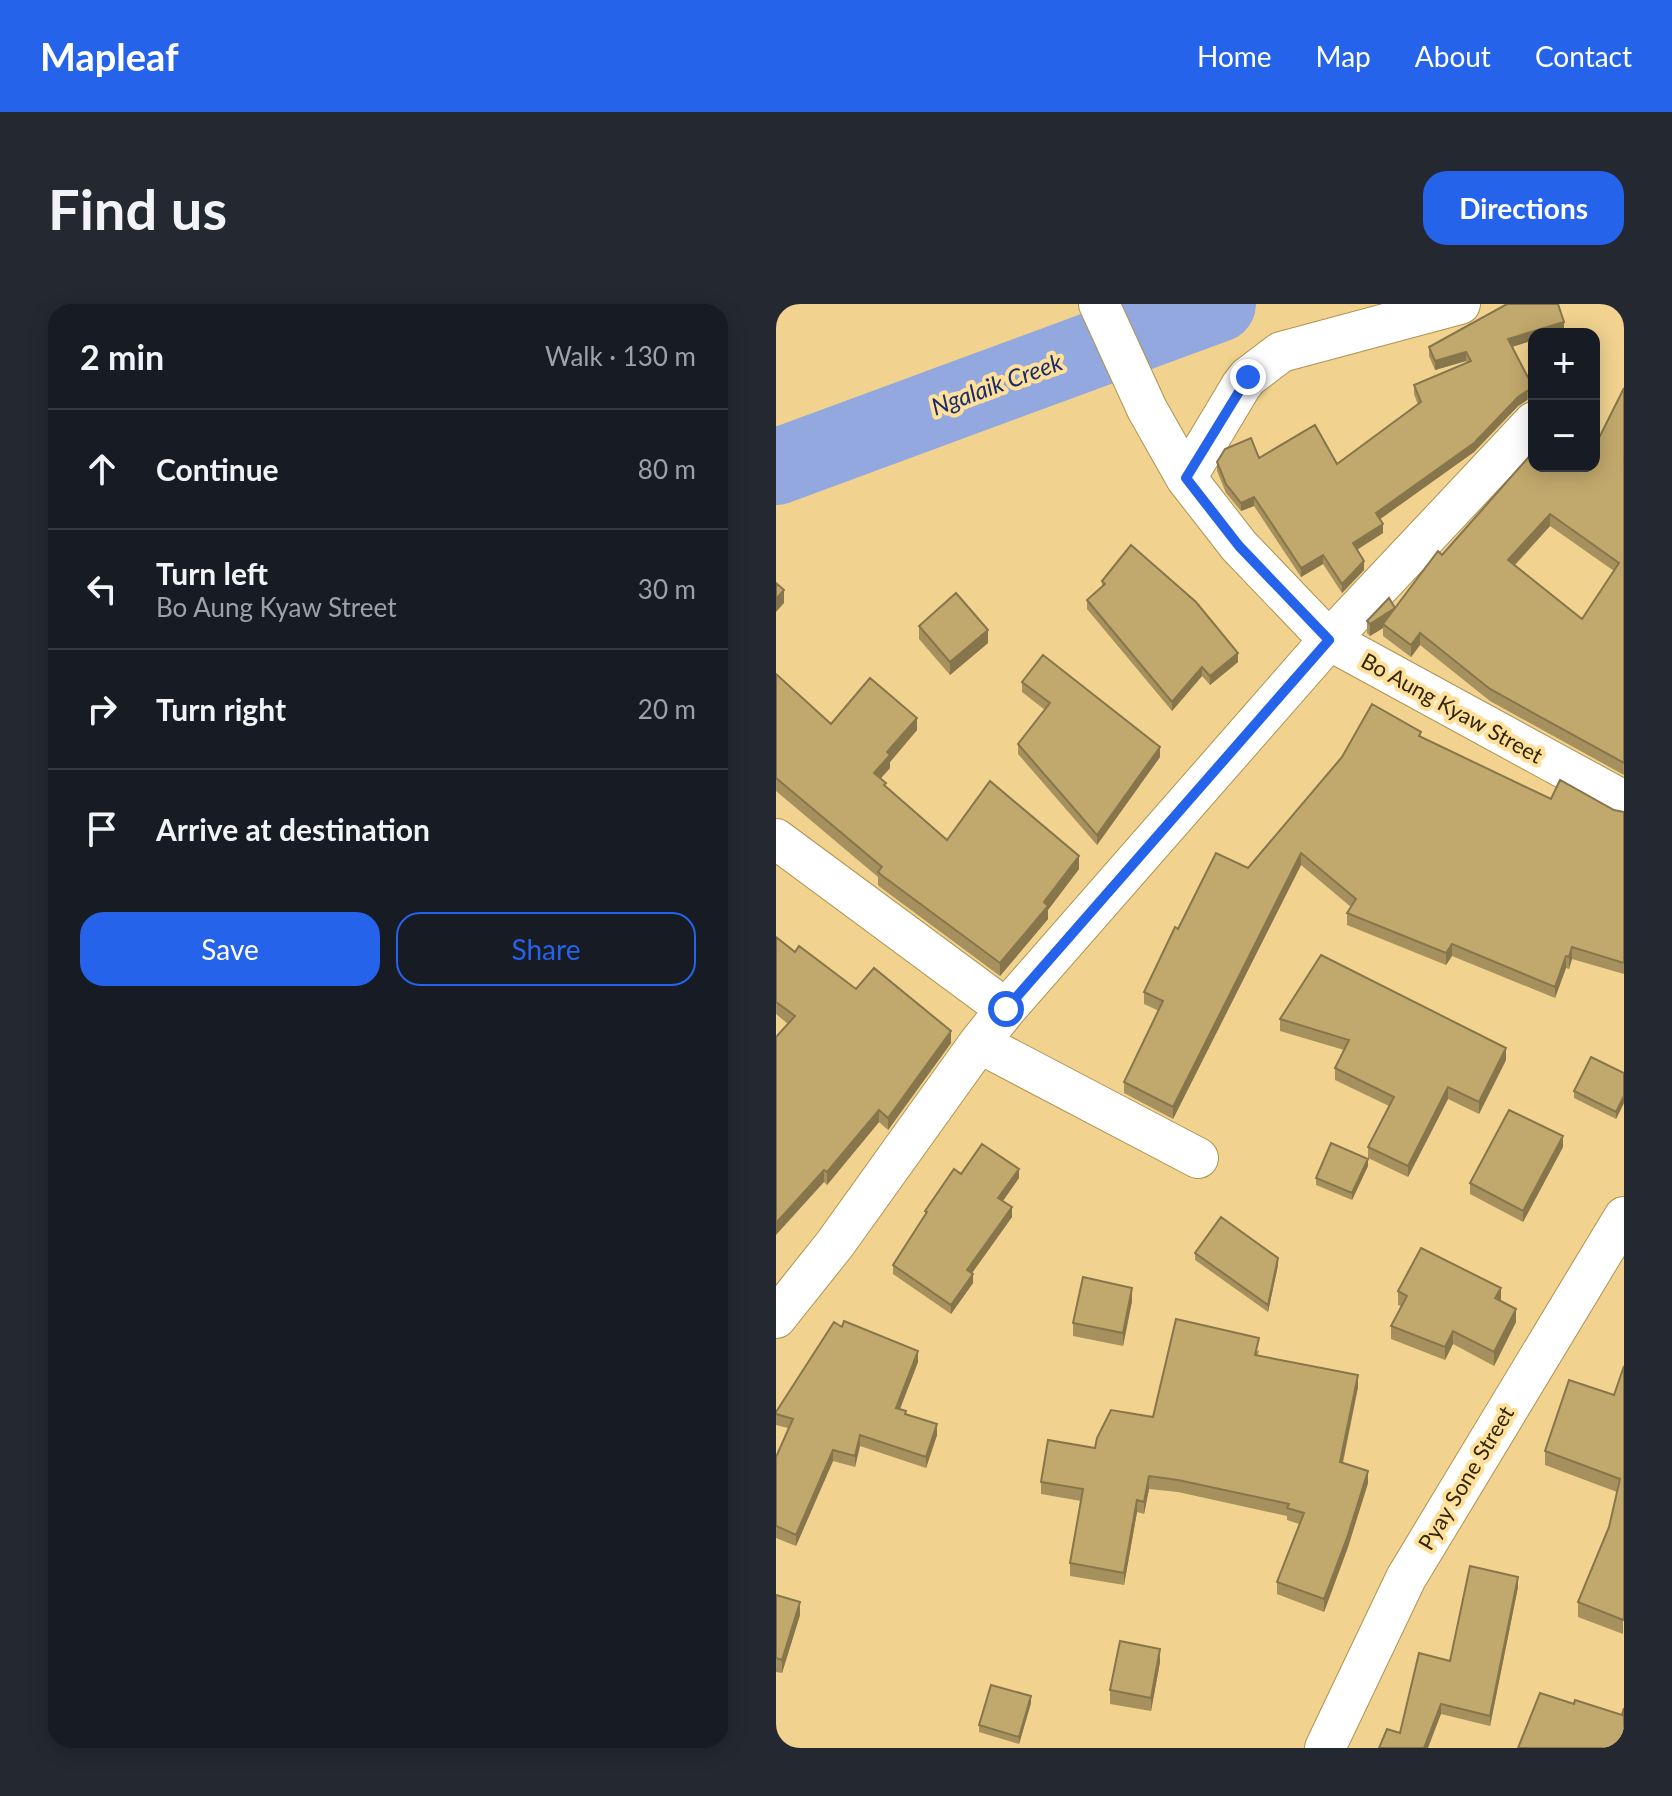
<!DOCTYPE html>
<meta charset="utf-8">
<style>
:root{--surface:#171b24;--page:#242831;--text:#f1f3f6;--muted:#9ea1a6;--line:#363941;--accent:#2563eb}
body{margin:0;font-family:Lato,sans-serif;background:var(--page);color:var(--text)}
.controls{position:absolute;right:24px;top:24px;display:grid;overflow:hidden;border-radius:16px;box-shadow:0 4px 20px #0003}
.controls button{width:72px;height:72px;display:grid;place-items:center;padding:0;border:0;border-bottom:2px solid var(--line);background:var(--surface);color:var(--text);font:40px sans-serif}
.stop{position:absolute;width:24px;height:24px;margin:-18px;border:6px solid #2563eb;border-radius:50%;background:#fff}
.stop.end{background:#2563eb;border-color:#fff;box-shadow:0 2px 8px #0008}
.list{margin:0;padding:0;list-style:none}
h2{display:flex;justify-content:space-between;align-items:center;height:104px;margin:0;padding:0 32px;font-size:34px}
h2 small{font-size:26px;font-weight:400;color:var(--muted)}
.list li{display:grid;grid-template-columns:52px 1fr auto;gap:24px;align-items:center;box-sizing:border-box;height:120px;padding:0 32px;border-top:2px solid var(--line)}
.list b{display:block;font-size:30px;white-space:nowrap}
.list p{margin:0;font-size:26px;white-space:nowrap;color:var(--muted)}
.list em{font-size:26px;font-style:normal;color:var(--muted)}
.actions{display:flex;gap:16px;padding:24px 32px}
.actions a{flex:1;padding:18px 0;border:2px solid var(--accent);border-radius:24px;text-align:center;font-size:28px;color:var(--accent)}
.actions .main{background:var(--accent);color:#fff}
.icon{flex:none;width:44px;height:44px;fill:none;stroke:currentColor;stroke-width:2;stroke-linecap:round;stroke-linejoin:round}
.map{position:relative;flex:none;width:848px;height:1444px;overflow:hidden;border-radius:24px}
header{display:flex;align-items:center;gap:48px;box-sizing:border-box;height:112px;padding:0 40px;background:var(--accent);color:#fff}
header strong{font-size:38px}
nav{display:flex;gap:44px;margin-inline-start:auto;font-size:28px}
.intro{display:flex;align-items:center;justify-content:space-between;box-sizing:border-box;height:192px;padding:0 48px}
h1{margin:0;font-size:56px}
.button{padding:20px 36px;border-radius:24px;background:var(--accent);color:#fff;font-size:28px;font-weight:700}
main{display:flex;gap:48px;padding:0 48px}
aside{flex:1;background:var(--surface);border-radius:24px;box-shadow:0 4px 20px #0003}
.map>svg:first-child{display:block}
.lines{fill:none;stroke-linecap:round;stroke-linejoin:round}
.river{stroke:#92a8de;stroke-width:76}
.minor-casing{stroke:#af9350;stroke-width:42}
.minor{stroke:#fff;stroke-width:40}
.wall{fill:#a6905d;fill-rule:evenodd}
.shaded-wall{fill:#87764c}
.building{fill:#c1a86c;stroke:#87764c;stroke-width:2;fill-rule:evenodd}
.route{stroke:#2563eb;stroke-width:10}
.labels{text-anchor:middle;stroke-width:8;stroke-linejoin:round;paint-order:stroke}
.street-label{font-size:22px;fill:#32270a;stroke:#fee09b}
.water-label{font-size:24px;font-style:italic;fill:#1a2c6c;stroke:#fee09b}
</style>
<header>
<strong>Mapleaf</strong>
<nav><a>Home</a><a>Map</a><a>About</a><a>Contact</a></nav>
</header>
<div class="intro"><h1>Find us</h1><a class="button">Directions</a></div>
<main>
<aside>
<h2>2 min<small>Walk · 130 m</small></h2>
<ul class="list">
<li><svg class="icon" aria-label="ahead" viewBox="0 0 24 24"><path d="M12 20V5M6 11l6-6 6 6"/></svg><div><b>Continue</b></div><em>80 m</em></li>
<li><svg class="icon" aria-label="left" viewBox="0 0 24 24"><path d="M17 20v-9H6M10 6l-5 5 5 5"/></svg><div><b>Turn left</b><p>Bo Aung Kyaw Street</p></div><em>30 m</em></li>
<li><svg class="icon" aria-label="right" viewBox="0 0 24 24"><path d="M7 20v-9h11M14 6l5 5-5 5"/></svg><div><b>Turn right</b></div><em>20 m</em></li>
<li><svg class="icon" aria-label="arrive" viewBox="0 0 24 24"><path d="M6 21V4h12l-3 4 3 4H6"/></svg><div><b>Arrive at destination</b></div></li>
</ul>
<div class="actions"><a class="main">Save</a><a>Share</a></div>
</aside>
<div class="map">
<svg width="848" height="1444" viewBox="0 0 848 1444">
<rect width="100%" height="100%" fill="#f1d38f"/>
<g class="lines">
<path class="river" d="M0,163L442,0"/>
<defs>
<path id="minor" d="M323,0L371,105L410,174L463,242L553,336L848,497
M410,174L465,82L472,73L505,48L684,0
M0,535L230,705
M203,739L422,854
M0,1014L59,940L203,739L230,705L553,336L758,118
M549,1444L630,1274L848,913"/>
</defs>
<use href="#minor" class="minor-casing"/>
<use href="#minor" class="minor"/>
</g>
<path class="wall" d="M731,0H782L788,18V27L778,30H758V36L736,43L758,85V96H751L742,102L698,148L604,215L607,220V229L581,246L588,257V266L566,289L547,260L525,273L478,202L465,207L450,189L441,167V158L449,145L475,134L483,154L539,121L561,160L642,101L638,90V81L691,59L690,57L659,66L653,52V43Z
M848,84V471L714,397L644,341L635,353L607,332V324L594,332L591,329V317L619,304L666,251L824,132ZM774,222L838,267L806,315L739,261Z
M326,277L462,358L434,381L426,372L396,407L311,305V296L326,282Z
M143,322L212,339L174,371L143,335Z
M0,370L55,420L141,426L114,458V464L104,475L110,483L171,536L303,565L272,606V615L224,672L104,583L102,581V573L0,487Z
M246,378L384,453L321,541L242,450V440L269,406L246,388Z
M645,433L775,495L848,508V670L796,655L793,665L790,664L779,694L676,652L670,661L571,621V609L575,603L525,561L397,815L348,789V778L383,707L368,700V688L402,625L472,564Z
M0,633L19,648L80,685L175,739L112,826L103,818L51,881L48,878L12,720L0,710Z
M504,715L730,756L703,810L672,795L632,873L592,854V843L613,802L559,776V764L568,746L504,727Z
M848,769V799L840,815L798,794V787Z
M787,843L747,918L694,890V879Z
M592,862L576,896L540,881V874Z
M185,870L243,874L226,897L236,913L196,969L197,979L175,1010L117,970V961L149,912V907Z
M419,949L502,961L492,1008L419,956Z
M622,987L725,997L740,1018L718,1062L677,1040L669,1056L615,1035V1022L625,1002L622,1001Z
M356,997L347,1042L297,1032V1019Z
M66,1023L142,1058L124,1105L161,1131L150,1164L84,1142L79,1163L57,1157L20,1242L0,1234V1153L12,1124L0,1121V1108Z
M483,1046L482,1051L582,1083L567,1159L592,1179L572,1243L548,1308L501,1290V1278L523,1220L511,1216V1212L402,1188L373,1185L368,1210L361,1208L348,1281L294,1272V1259L305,1197L265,1190V1178L319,1144L377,1113Z
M848,1062L847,1330L802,1313V1298L833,1223L841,1188L769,1161V1147L838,1091Z
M742,1283L714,1422L665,1410L624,1429L674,1357Z
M0,1291L24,1311L6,1369L0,1368Z
M384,1358L375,1407L334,1400V1386Z
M255,1399L243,1440L203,1428V1421Z"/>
<path class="shaded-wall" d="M788,18V27L778,30H758V36L732,44V35Z
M690,48V57L659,66V57Z
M751,87V96L742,102L698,148L600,218V209L742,93Z
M478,193V202L465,207V199Z
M774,210V222L732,268V256Z
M607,220V229L577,248V239Z
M547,251V260L525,273V264Z
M588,257V266L566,289V280Z
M8,286V299L0,308V295Z
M619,304L607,320V324L594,332V320Z
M212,326V339L174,371V358Z
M644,329V341L635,353V341Z
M462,349V358L434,381V372Z
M426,363V372L396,407V398Z
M141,414V426L114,458V464L98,482V469L111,448Z
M384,443V453L321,541V531Z
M525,549V561L397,815V803Z
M303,552V565L272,606V615L224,672V659Z
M676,640V652L670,661V649Z
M796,643V655L793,665V653Z
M790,652V664L779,694V683Z
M175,727V739L112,826V814Z
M730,744V756L703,810V798Z
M672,783V795L632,873V862Z
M848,792V799L840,815V808Z
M103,806V818L51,881V868Z
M787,832V843L747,918V907Z
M592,855V862L576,896V889Z
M243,865V874L222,904V894Z
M48,866V878L0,931V919Z
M236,903V913L191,976V966Z
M502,954V961L492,1008V1001Z
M197,970V979L175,1010V1001Z
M356,984V997L347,1042V1029Z
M725,984V997L719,994Z
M740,1005V1018L718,1062V1048Z
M677,1027V1040L669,1056V1043Z
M142,1047V1058L120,1115V1104Z
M582,1071V1083L564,1170V1158Z
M161,1120V1131L150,1164V1153Z
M84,1131V1142L79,1163V1152Z
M57,1146V1157L20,1242V1231Z
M592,1167V1179L572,1243L548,1308V1295Z
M373,1172V1185L368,1210V1198Z
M361,1196V1208L348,1281V1269Z
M742,1273V1283L714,1422V1412Z
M24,1298V1311L6,1369V1356Z
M384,1345V1358L375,1407V1394Z
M255,1392V1399L243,1440V1433Z
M665,1400V1410L652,1444H648Z"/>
<path class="building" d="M731,0H782L788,18L732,35L758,85V87H751L742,93L698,139L600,209L607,220L577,239L588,257L566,280L547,251L525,264L478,193L465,199L450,180L441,158L449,145L475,134L483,154L539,121L561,160L645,98L638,81L695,57L690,48L659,57L653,43Z
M848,84V459L714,385L644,329L635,341L607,320L619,304L594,320L591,317L613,294L619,304L662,247L666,251L758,147V162H818V129L824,132ZM774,210L843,259L806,315L732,256Z
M355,241L420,298L462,349L434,372L426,363L396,398L311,296L329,280L326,277Z
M0,279L8,286L0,295Z
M180,289L212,326L174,358L143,322Z
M267,351L384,443L321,531L242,440L274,399L246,378Z
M0,370L55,420L94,374L141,414L111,448L114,451L98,469L110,479L108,481L171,536L214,477L303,552L268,598L272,602L224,659L104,570L102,568L106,563L0,474Z
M596,400L645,428L643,432L775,495L784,476L838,506L848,508V659L796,643L793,653L790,652L779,683L676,640L670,649L571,609L580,595L525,549L397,803L348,778L387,697L368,688L399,623L402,625L440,549L472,564L566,453Z
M0,633L19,648L23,642L80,685L98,664L175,727L112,814L103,806L51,868L48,866L0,919V733L19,712L0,698Z
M545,651L730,744L703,798L672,783L632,862L592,843L618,793L559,764L573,736L504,715Z
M815,753L848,769V792L840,808L798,787Z
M733,806L787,832L747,907L694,879Z
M555,839L592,855L576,889L540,874Z
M206,840L243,865L222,894L236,903L191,966L197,970L175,1001L117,961L151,908L149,907L178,865L185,870Z
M445,913L502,954L492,1001L419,949Z
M645,944L725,984L719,994L740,1005L718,1048L677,1027L669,1043L615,1022L631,992L622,987Z
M307,973L356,984L347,1029L297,1019Z
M400,1015L483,1034L479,1051L582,1071L564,1158L592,1167L572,1231L548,1295L501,1278L528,1209L511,1204L513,1200L402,1176L373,1172L368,1198L361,1196L348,1269L294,1259L307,1185L265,1178L272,1136L319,1144L321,1134L335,1106L377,1113Z
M68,1017L142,1047L120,1104L130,1107L129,1110L161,1120L150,1153L84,1131L79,1152L57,1146L20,1231L0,1222V1153L17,1115L0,1110V1108L58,1018L66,1023Z
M848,1062V1314L847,1316L802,1298L833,1223L844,1175L769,1147L793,1076L838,1091Z
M694,1262L742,1273L714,1412L665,1400L648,1444H603L611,1425L624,1429L643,1349L674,1357Z
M0,1291L24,1298L6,1356L0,1354Z
M344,1337L384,1345L375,1394L334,1386Z
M215,1381L255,1392L243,1433L203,1421Z
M764,1389L798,1400L799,1396L846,1411L848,1404V1444H742Z"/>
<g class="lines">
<path class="route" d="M230,705L553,336L463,242L410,174L472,73"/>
</g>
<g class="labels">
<g class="street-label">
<text transform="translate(676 404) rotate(29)" y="8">Bo Aung Kyaw Street</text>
<text transform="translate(690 1174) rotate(-59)" y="8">Pyay Sone Street</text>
</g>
<g class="water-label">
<text transform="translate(221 81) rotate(-20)" y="8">Ngalaik Creek</text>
</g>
</g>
</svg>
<div class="controls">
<button>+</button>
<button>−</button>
</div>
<div class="stop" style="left:230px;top:705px"></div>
<div class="stop end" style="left:472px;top:73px"></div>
</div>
</main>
